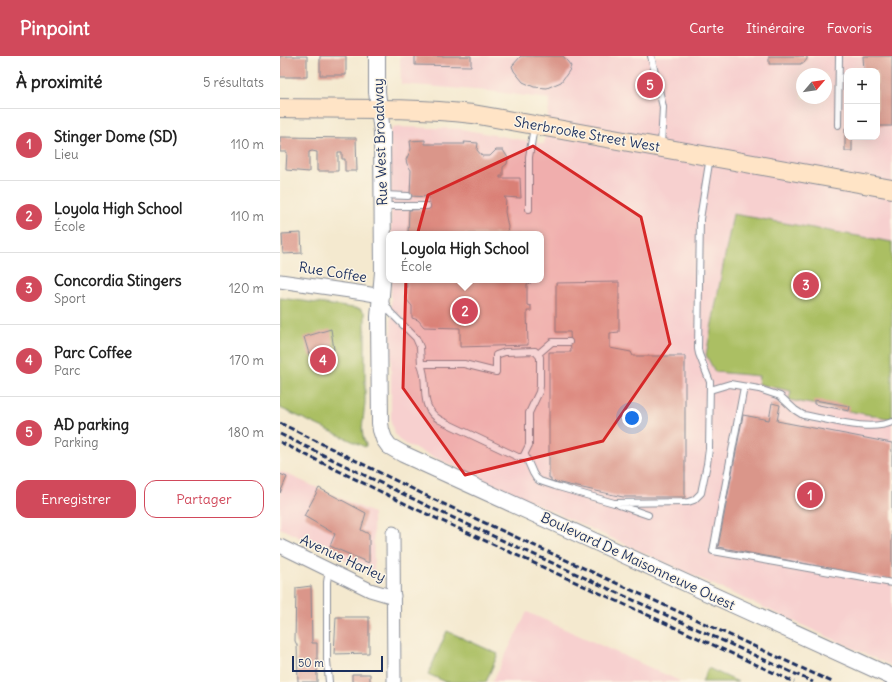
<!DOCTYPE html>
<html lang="fr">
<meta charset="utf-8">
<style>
:root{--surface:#fff;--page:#f2f2f2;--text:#222;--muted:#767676;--line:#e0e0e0;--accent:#d1495b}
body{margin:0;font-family:Delius,sans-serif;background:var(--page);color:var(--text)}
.controls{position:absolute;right:12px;top:12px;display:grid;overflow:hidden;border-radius:8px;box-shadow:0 4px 16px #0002}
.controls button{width:36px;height:36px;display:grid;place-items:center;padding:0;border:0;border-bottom:1px solid var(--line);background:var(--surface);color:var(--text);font:20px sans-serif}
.compass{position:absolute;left:516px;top:12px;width:36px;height:36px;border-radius:50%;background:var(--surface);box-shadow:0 4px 16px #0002;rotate:61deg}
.scale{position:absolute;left:12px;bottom:10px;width:91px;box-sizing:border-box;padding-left:4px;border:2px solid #1b2f5e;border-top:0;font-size:11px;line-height:14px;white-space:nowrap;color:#1b2f5e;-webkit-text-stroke:3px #fcf5e5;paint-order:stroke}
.you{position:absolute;left:352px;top:362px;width:14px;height:14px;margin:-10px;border:3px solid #fff;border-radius:50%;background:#1a73e8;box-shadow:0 0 0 6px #1a73e833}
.badge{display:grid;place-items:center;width:26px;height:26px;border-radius:50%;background:var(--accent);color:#fff;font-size:13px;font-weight:700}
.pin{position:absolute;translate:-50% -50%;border:2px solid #fff;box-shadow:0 1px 4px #0006}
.popup{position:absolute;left:106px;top:175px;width:158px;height:52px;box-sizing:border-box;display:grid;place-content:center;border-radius:8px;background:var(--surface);filter:drop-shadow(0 1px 3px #0005);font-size:13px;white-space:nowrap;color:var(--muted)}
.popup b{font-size:15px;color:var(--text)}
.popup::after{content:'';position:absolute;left:50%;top:100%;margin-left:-8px;border:8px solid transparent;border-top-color:var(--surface)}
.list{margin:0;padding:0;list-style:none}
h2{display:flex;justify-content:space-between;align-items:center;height:52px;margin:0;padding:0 16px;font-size:17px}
h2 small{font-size:13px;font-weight:400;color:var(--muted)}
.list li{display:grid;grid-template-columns:26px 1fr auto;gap:12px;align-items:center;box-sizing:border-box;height:72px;padding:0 16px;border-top:1px solid var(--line)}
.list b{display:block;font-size:15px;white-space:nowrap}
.list p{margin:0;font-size:13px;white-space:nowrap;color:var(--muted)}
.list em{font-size:13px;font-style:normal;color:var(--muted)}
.actions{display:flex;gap:8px;padding:12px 16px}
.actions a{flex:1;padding:9px 0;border:1px solid var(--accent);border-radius:12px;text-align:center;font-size:14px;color:var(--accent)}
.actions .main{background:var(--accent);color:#fff}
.map{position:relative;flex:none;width:612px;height:626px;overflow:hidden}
header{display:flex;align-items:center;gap:24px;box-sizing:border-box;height:56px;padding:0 20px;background:var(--accent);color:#fff}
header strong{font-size:19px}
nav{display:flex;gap:22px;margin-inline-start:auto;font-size:14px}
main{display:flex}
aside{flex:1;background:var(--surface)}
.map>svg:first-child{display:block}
.built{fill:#f7d0cf;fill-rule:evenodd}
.green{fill:#abbf63;stroke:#637760}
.building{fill:#da968a}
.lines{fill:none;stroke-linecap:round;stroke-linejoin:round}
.service-casing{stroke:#888c96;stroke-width:8}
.minor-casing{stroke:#888c96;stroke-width:15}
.tertiary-casing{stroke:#888c96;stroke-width:18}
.secondary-casing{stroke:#888c96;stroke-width:20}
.service{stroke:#fff;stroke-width:6}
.minor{stroke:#fff;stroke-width:13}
.tertiary{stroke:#fff;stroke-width:16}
.secondary{stroke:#ffe4c6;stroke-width:18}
.rail{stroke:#1b2f5e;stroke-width:3;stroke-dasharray:6 3;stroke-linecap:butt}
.marked{fill:#d62828;fill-opacity:0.2;stroke:#d62828;stroke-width:3;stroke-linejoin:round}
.labels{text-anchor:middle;stroke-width:3;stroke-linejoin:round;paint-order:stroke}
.street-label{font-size:14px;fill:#1b2f5e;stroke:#fcf5e5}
</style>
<header>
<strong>Pinpoint</strong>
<nav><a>Carte</a><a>Itinéraire</a><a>Favoris</a></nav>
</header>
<main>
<aside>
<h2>À proximité<small>5 résultats</small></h2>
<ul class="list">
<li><span class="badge">1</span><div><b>Stinger Dome (SD)</b><p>Lieu</p></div><em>110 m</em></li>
<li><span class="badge">2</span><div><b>Loyola High School</b><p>École</p></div><em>110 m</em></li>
<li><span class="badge">3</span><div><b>Concordia Stingers</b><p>Sport</p></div><em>120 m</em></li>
<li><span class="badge">4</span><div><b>Parc Coffee</b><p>Parc</p></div><em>170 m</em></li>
<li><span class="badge">5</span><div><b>AD parking</b><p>Parking</p></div><em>180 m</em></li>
</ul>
<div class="actions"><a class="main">Enregistrer</a><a>Partager</a></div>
</aside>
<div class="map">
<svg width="612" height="626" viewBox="0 0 612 626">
<rect width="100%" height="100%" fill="#fcf5e5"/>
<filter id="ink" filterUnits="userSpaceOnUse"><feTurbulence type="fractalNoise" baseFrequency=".025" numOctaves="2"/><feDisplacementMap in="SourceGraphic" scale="8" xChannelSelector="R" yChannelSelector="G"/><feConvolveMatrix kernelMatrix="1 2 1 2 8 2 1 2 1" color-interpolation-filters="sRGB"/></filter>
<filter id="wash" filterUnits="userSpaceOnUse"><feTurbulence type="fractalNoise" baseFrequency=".012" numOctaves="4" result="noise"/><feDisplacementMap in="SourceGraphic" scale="16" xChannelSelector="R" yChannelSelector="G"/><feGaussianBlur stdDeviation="0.9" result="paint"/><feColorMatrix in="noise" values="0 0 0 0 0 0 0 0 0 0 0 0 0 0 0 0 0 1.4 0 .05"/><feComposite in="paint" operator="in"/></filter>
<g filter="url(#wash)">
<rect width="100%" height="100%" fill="#f4e9cf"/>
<path class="built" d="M120,0H612V610L125,388L119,384L114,377L111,366V224H261V178H111L110,76L113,72L119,71L181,73L264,88L270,43L208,35L121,28ZM567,15H597V81H567ZM522,18H546V42H522Z
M0,415L93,457L94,518L0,472Z
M247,556L402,626H212Z"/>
<path class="green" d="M453,158L612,186V363L509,344L511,335L478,328L479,320L435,316L426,299Z
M0,242L81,253L85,257V347L82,373L83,381L86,389L85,391L0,352Z
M167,575L218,598L206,626H166L148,618Z
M428,612L458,626H422Z"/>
<g id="blocks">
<path class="building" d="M0,0H27V21H0Z
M40,0H66V19H40Z
M135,0H191V10L135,9Z
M241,0H283L291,10L289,15L281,26L267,32L254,31L243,26L234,15L232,10Z
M489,0H527V3L524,7H521V8H489Z
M583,0H612V70H597V15H584Z
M565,72H567V81H572V95H565Z
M0,81L76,82L77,115H65V103H62V96H58V115H37V96L32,95L29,96V116L6,114L7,96H0Z
M145,84V88H185L184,86L198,87L197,94L202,100H210L216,94H223L228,102L227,108L223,111V120H220V122H240L241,142L224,141L226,143L225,156L228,171L227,178H128L129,154L149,153V141L130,140L131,114L127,108L126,104L131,93L130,85Z
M21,177L22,197L3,198L2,178Z
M127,224H251V227L247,228V249L251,250V255H247L248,289L180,291V272L144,271L138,264L132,262V250L126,243Z
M339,226V276L330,277V292L351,296L353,300H405V441H343L271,425V422H269V296H291L290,276H276V227Z
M51,273L54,294L30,301L24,281Z
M534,344L570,350L569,355L534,348Z
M492,347L500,349L497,365L612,387V524L438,491L463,359L489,364Z
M0,418L7,421L0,437Z
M39,432L86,457L81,474L89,478V507L50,490L55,478L24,460Z
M31,530L32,587H37V626H18L17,589L15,585L16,532Z
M56,561H89V597L54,598Z
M72,618H90V626H72Z"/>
</g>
</g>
<g filter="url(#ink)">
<use href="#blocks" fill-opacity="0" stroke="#888c96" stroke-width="1"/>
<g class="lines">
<defs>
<path id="service" d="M371,0L383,51L381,89
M558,69L559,0
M103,139L128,140
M103,150H147
M249,153V101L254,71
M104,245L110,256L136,282L140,291L141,308H184L216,316V299L225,296L255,295L260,301V330L259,336L249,357V389L243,401H238L160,364C137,350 150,329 141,308
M258,298L272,286H289
M464,331L433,495L612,527
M430,334L450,328L479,333L500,340L515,354L523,359C549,363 588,376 612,366
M245,399L253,417L256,422L260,425L275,430L334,447L408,446L414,444L421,437L427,408L429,393L430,326L419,298L418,293L420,163L430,101
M339,449L368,459
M49,626L47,605V526L49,514"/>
<path id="minor" d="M0,225L84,237L101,240
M113,477L114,626
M0,490L90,534L107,539L114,540"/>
<path id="tertiary" d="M97,0V36L102,76L103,216L99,261L100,367L101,374L104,383L109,390L123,398L612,621"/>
<path id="secondary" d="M0,52C64,53 129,51 193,58L612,133"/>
</defs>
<use href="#service" class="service-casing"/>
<use href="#minor" class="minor-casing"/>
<use href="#tertiary" class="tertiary-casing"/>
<use href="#secondary" class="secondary-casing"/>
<use href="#service" class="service"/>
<use href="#minor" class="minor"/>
<use href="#tertiary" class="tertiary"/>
<use href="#secondary" class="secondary"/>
<path class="rail" d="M0,367L157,445L552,626
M0,378L154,453L533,626
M0,386L138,454L514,626"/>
</g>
</g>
<path class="marked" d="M253,90L361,161L390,288L323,385L185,419L123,332L126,220L148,139Z"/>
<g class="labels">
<g class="street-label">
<text transform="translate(307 78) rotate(10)" y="5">Sherbrooke Street West</text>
<text transform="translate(100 86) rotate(-92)" y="5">Rue West Broadway</text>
<text transform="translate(53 216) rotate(9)" y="5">Rue Coffee</text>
<text transform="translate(63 502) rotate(25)" y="5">Avenue Harley</text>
<text transform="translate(358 505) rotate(25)" y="5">Boulevard De Maisonneuve Ouest</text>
</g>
</g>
</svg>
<div class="controls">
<button>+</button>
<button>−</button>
</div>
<svg class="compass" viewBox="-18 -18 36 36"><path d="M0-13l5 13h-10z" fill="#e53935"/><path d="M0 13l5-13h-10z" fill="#767676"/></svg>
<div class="scale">50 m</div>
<div class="you"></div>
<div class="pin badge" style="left:530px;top:439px">1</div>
<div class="pin badge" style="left:185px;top:255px">2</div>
<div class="popup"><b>Loyola High School</b>École</div>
<div class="pin badge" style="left:526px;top:229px">3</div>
<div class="pin badge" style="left:43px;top:304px">4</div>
<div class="pin badge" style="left:370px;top:29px">5</div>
</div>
</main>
